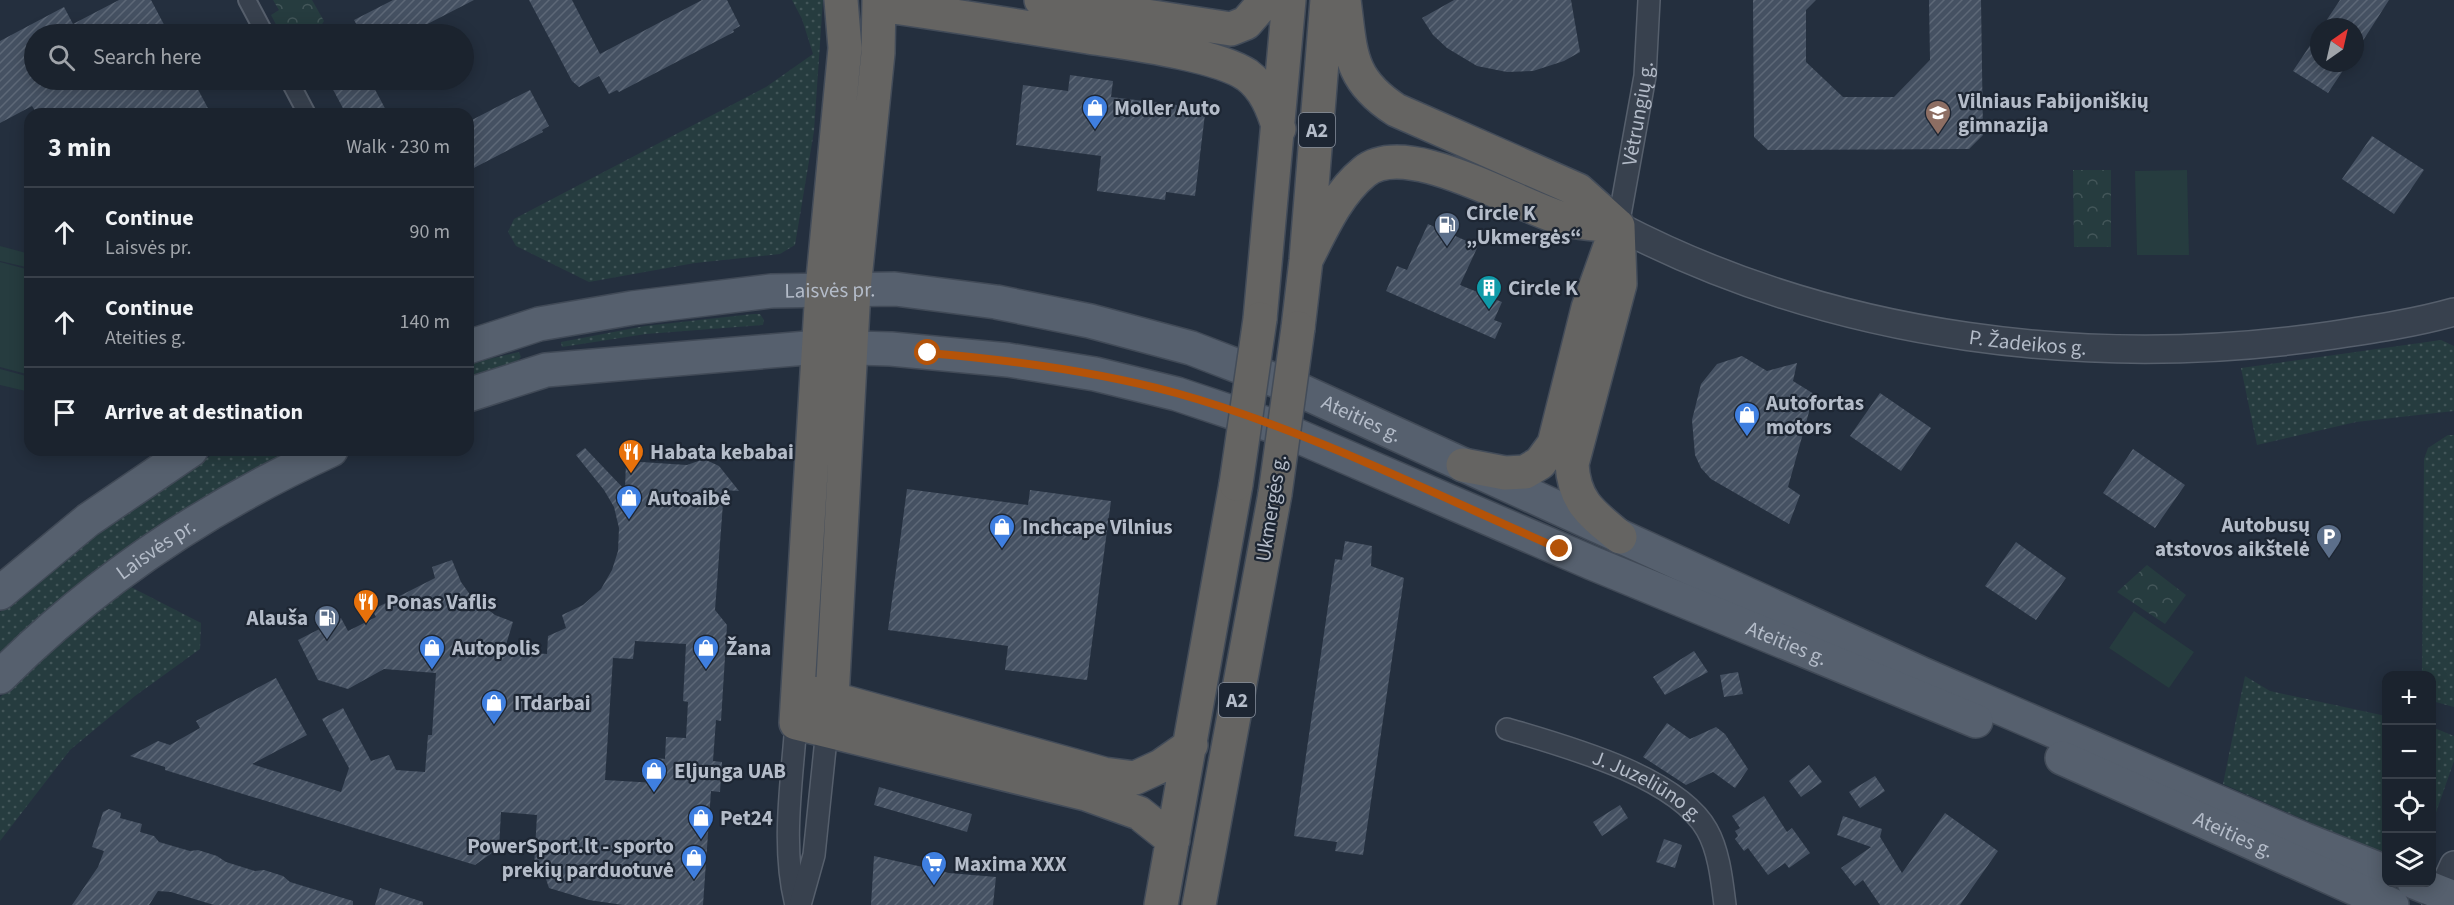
<!DOCTYPE html>
<meta charset="utf-8">
<style>
:root{--surface:#1b232e;--page:#242b36;--text:#f1f3f6;--muted:#a0a4aa;--line:#39404a}
body{margin:0;font-family:"Source Sans 3",sans-serif;background:var(--page);color:var(--text)}
.controls{position:absolute;right:18px;bottom:18px;display:grid;overflow:hidden;border-radius:12px;box-shadow:0 3px 15px #0003}
.controls button{width:54px;height:54px;display:grid;place-items:center;padding:0;border:0;border-bottom:2px solid var(--line);background:var(--surface);color:var(--text);font:30px sans-serif}
.compass{position:absolute;left:2310px;top:18px;width:54px;height:54px;border-radius:50%;background:var(--surface);box-shadow:0 3px 15px #0003;rotate:34deg}
.stop{position:absolute;width:18px;height:18px;margin:-14px;border:4px solid #b45309;border-radius:50%;background:#fff}
.stop.end{background:#b45309;border-color:#fff;box-shadow:0 2px 6px #0008}
.list{margin:0;padding:0;list-style:none}
h2{display:flex;justify-content:space-between;align-items:center;height:78px;margin:0;padding:0 24px;font-size:26px}
h2 small{font-size:20px;font-weight:400;color:var(--muted)}
.list li{display:grid;grid-template-columns:39px 1fr auto;gap:18px;align-items:center;box-sizing:border-box;height:90px;padding:0 24px;border-top:2px solid var(--line)}
.list b{display:block;font-size:22px;white-space:nowrap}
.list p{margin:0;font-size:20px;white-space:nowrap;color:var(--muted)}
.list em{font-size:20px;font-style:normal;color:var(--muted)}
.icon{flex:none;width:33px;height:33px;fill:none;stroke:currentColor;stroke-width:2;stroke-linecap:round;stroke-linejoin:round}
.map{position:relative;flex:none;width:2454px;height:905px;overflow:hidden}
.search{position:absolute;background:var(--surface);box-shadow:0 3px 15px #0003;left:24px;top:24px;width:450px;height:66px;display:flex;align-items:center;gap:15px;box-sizing:border-box;padding:0 21px;border-radius:33px;color:var(--muted);font-size:22px}
.panel{position:absolute;background:var(--surface);box-shadow:0 3px 15px #0003;left:24px;top:108px;width:450px;height:348px;border-radius:18px}
.map>svg:first-child{display:block}
.grass{fill:url(#grass-dots)}
.park{fill:url(#park-crowns)}
.pitch{fill:#263c3f}
.building{fill:url(#building-hatch);fill-rule:evenodd}
.lines{fill:none;stroke-linecap:round;stroke-linejoin:round}
.pedestrian-casing{stroke:#565f6c;stroke-width:20}
.minor-casing{stroke:#565f6c;stroke-width:24}
.tertiary-casing{stroke:#565f6c;stroke-width:30}
.primary-casing{stroke:#414a57;stroke-width:36}
.trunk-casing{stroke:#434c59;stroke-width:36}
.pedestrian{stroke:#38414e;stroke-width:16}
.minor{stroke:#38414e;stroke-width:21}
.tertiary{stroke:#38414e;stroke-width:27}
.primary{stroke:#56606e;stroke-width:33}
.trunk{stroke:#656462;stroke-width:33}
.trunk-bridge-casing{stroke:#434c59;stroke-width:36;stroke-linecap:butt}
.trunk-bridge{stroke:#656462;stroke-width:33}
.route{stroke:#b45309;stroke-width:8}
.labels{text-anchor:middle;stroke-width:4.5;stroke-linejoin:round;paint-order:stroke}
.shield{fill:#1d2633;stroke:#878f9c;stroke-width:1.5}
.shield-label{font-size:20px;font-weight:bold;fill:#b4bcc9}
.poi-label{font-size:21px;font-weight:bold;fill:#b4bcc9;stroke:#1d2633;text-anchor:start}
.street-label{font-size:21px;fill:#b4bcc9;stroke:#1d2633}
</style>
<div class="map">
<svg width="2454" height="905" viewBox="0 0 2454 905">
<defs>
<pattern id="grass-dots" width="8" height="8" patternUnits="userSpaceOnUse" patternTransform="scale(1.5)"><rect width="8" height="8" fill="#263c3f"/><path d="M2 2h.1M6 6h.1" fill="none" stroke="#435659" stroke-width="1.8" stroke-linecap="round"/></pattern>
<pattern id="park-crowns" width="20" height="18" patternUnits="userSpaceOnUse" patternTransform="scale(1.5)"><rect width="20" height="18" fill="#263c3f"/><path d="M2 6a3 3 0 1 1 6 0M12 15a3 3 0 1 1 6 0" fill="none" stroke="#435659"/></pattern>
<pattern id="building-hatch" width="6" height="6" patternUnits="userSpaceOnUse" patternTransform="scale(1.5)"><rect width="6" height="6" fill="#455162"/><path d="M-1 1l2-2M0 6l6-6M5 7l2-2" fill="none" stroke="#5d6877"/></pattern>
</defs>
<rect width="100%" height="100%" fill="#242f3e"/>
<path class="grass" d="M792,0H823L814,131L795,245L780,254L695,263L589,282L516,246L508,232L514,219L766,87L813,54L802,19Z
M753,314H760L764,320L763,325L646,334L562,347L561,342L645,326Z
M2441,340L2454,346V411L2356,422L2257,445L2241,368Z
M519,352L521,357L517,362L468,381V364Z
M2448,435H2454V707L2432,701V676L2422,675L2424,459L2428,448Z
M220,450H299L0,659V612L66,553L155,490Z
M125,584L201,623L200,649L135,696L70,750L0,841V697Z
M2245,676L2270,691L2386,716V856L2223,784Z
M2432,727L2454,736V761L2432,824Z"/>
<path class="park" d="M273,0H312L324,21L316,34H281L271,15L279,10Z
M2073,170H2111V247H2074Z
M2147,565L2186,595L2165,624L2117,592Z"/>
<path class="pitch" d="M2187,170L2189,255H2137L2135,171Z
M0,246L30,254V268L0,261Z
M0,262L30,270V375L0,367Z
M0,369L30,377V392L0,385Z
M2134,611L2194,652L2169,688L2109,648Z"/>
<path class="building" d="M119,0H151L169,34H34V80H193L211,114H37L32,106L0,123V41L64,7L73,24Z
M393,0H474L408,34H362L354,20Z
M529,0H572L600,54L702,0H727L740,26L733,30L734,32L619,92L617,90L609,94L599,76L579,87L572,81Z
M1454,0H1571L1580,52L1564,61L1533,71L1507,72L1477,66L1447,48L1433,35L1422,18Z
M1753,0H1816L1806,10V62L1843,97H1894L1930,60L1929,0H1981L1983,135L1969,149L1768,150L1754,137Z
M2340,0H2389L2355,53V27H2322Z
M2319,32V63H2348L2328,93L2293,71Z
M1070,75L1113,81L1111,97L1177,105V111L1205,114L1195,196L1166,192L1165,200L1097,191L1101,156L1016,145L1023,85L1068,91Z
M328,80H370L388,114H346Z
M530,90L549,126L542,130L543,132L468,171V122Z
M2372,136L2424,170L2394,214L2342,179Z
M1428,224L1478,246L1460,285L1502,302L1494,320L1502,323L1495,339L1386,291L1397,266L1407,270Z
M1742,356L1767,371L1797,363L1793,381L1814,394L1788,487L1800,495L1789,524L1711,479L1701,468L1695,455L1692,420L1701,384L1717,364Z
M1880,393L1931,428L1901,471L1850,436Z
M585,448L625,490L626,461L687,465L704,459L719,466L739,491L724,490L715,610L727,625L721,721L716,720L713,761L722,762L720,792L711,791L703,905H623L589,900L549,888L545,876L534,866L537,815L501,812L499,848L475,865L165,770V767L130,756L158,741L170,745L200,728L196,721L276,678L307,735L252,764L341,792L349,768L322,719L343,708L371,761L389,755L396,770L425,772L428,735H432L436,673L384,669L348,689L318,680L298,640L341,618L348,631L376,617L372,610L435,578L432,567L452,560L461,582L471,596L495,615L513,622L504,651L547,654L548,636L566,628L562,615L583,605L601,589L612,570L618,551L619,528L614,507L604,490L576,455ZM635,641L686,644L683,701L688,702L686,738L666,737L665,759L657,758L656,783L605,780L613,658L633,659Z
M2133,449L2185,485L2155,528L2103,493Z
M907,489L1028,505L1030,490L1111,501L1087,680L1005,670L1008,646L888,630Z
M1345,541L1372,546L1371,566L1404,578L1363,855L1335,851L1337,842L1294,836L1335,559L1342,560Z
M2016,542L2066,578L2036,620L1985,586Z
M1694,651L1708,672L1665,695L1653,677Z
M1738,672L1743,694L1724,697L1720,675Z
M1667,723L1690,739L1716,727L1725,734L1748,769L1735,788L1713,772L1686,785L1643,757Z
M1809,765L1822,782L1801,797L1789,781Z
M1875,776L1885,791L1860,808L1849,792Z
M879,787L972,814L967,832L874,805Z
M1764,796L1787,832L1792,828L1810,853L1789,868L1785,863L1768,875L1748,848L1744,851L1735,839L1738,836L1735,831L1740,828L1732,816Z
M1620,805L1628,818L1602,836L1593,822Z
M109,809L121,813L120,818L142,824L140,832L154,836L159,842L190,851L198,850L217,856L226,862L255,871L264,870L283,876L290,882L353,901V905H214L171,892L158,891L149,905H72L98,867L104,851L92,847L103,812Z
M1945,813L1998,851L1960,905H1880L1863,880L1855,886L1841,868L1871,847L1837,835L1843,816L1882,829L1880,837L1902,873Z
M1664,839L1682,845L1675,868L1656,862Z
M874,856L949,873L996,877L993,905H871Z
M380,888L423,902V905H375Z"/>
<g class="lines">
<defs>
<path id="pedestrian" d="M247,0L265,34
M289,80L307,114"/>
<g id="minor">
<path id="s1" d="M1618,226L1645,76L1649,0"/>
<path id="s2" d="M1507,729C1564,746 1677,776 1707,830C1719,851 1722,881 1725,905"/>
<path d="M796,905C781,847 792,781 796,723"/>
<path d="M800,905L814,855L827,729"/>
</g>
<g id="tertiary">
<path id="s3" d="M1618,226C1835,339 2093,371 2334,335C2374,329 2415,323 2454,312"/>
<path d="M2436,905L2454,865"/>
</g>
<g id="primary">
<path id="s4" d="M468,347L539,324L632,308L771,291L895,289L996,302L1090,321L1191,348L1295,388L1922,674L2303,839L2386,872"/>
<path id="s5" d="M468,395L546,370L819,347L891,349L1008,360L1095,374L1177,394L1279,428L1592,563L1976,721"/>
<path d="M0,593L88,520L191,450"/>
<path id="s6" d="M0,677C95,581 209,506 331,450"/>
<path id="s7" d="M2062,758L2392,905"/>
<path d="M2414,882L2454,898"/>
</g>
<path id="trunk" d="M841,0L845,48L822,289L796,723L1086,794L1139,813L1173,840
M1041,0L1231,29L1246,23L1266,0
M1344,0C1351,52 1348,79 1396,110L1578,190L1618,226L1620,284L1572,464C1574,502 1592,514 1620,537
M880,5C950,15 1019,26 1088,37C1127,43 1216,54 1247,75C1265,88 1273,109 1279,129
M1306,260C1322,229 1337,194 1364,172C1407,136 1520,208 1567,220C1583,224 1601,224 1618,226
M1260,319L1289,0
M1298,328L1306,260L1327,0
M1463,465L1505,473L1525,472L1540,463L1554,444L1588,308L1613,238
M812,693L1104,774L1135,778L1161,766L1191,745
M827,729L832,698L854,289L878,53L879,0
M1161,905L1236,484
M1199,905L1275,494"/>
</defs>
<use href="#pedestrian" class="pedestrian-casing"/>
<use href="#minor" class="minor-casing"/>
<use href="#tertiary" class="tertiary-casing"/>
<use href="#primary" class="primary-casing"/>
<use href="#trunk" class="trunk-casing"/>
<use href="#pedestrian" class="pedestrian"/>
<use href="#minor" class="minor"/>
<use href="#tertiary" class="tertiary"/>
<use href="#primary" class="primary"/>
<use href="#trunk" class="trunk"/>
<defs>
<path id="trunk-bridge" d="M1236,484L1260,319
M1275,494L1298,328"/>
</defs>
<use href="#trunk-bridge" class="trunk-bridge-casing"/>
<use href="#trunk-bridge" class="trunk-bridge"/>
</g>
<g class="lines">
<path class="route" d="M928,353C1012,360 1094,371 1176,393C1306,429 1436,495 1560,549"/>
</g>
<defs>
<symbol id="shop-pin" viewBox="-11 -11 22 30"><path d="M0 17L-7.5 6A9.5 9.5 0 1 1 7.5 6Z" fill="#3f7fe0" stroke="#1d2633"/><path d="M-5-2.5h2.3a2.7 3.5 0 0 1 5.4 0H5L5.5 6h-11ZM-1.5-2.5h3a1.5 2.3 0 0 0-3 0Z" fill="#fff"/></symbol>
<symbol id="school-pin" viewBox="-11 -11 22 30"><path d="M0 17L-7.5 6A9.5 9.5 0 1 1 7.5 6Z" fill="#8d6e63" stroke="#1d2633"/><path d="M0-5L7-2L0 1L-7-2ZM-4 1L0 2.5L4 1V4Q0 6-4 4Z" fill="#fff"/></symbol>
<symbol id="fuel-pin" viewBox="-11 -11 22 30"><path d="M0 17L-7.5 6A9.5 9.5 0 1 1 7.5 6Z" fill="#5c6f8a" stroke="#1d2633"/><path d="M-5.5-6h7V0h2V4h1.3V-2.5L3-4.5l.8-.8L6-3V5H2.5V1h-1V6h-7ZM-4.2-4.7v3.2H.2V-4.7Z" fill="#fff"/></symbol>
<symbol id="building-pin" viewBox="-11 -11 22 30"><path d="M0 17L-7.5 6A9.5 9.5 0 1 1 7.5 6Z" fill="#0f9aa8" stroke="#1d2633"/><path d="M-4-6H4V6H1V3H-1V6H-4ZM-2.5-4.3h1.7v1.8h-1.7ZM.8-4.3h1.7v1.8H.8ZM-2.5-1h1.7V.8h-1.7ZM.8-1h1.7V.8H.8Z" fill="#fff"/></symbol>
<symbol id="restaurant-pin" viewBox="-11 -11 22 30"><path d="M0 17L-7.5 6A9.5 9.5 0 1 1 7.5 6Z" fill="#e8710a" stroke="#1d2633"/><path d="M-5-6h1v4h1v-4h1v4h1v-4h1v5L-1.5 .5V6h-2V.5L-5-1ZM5-6V6H3V1.5H1.5Q1.5-4 5-6Z" fill="#fff"/></symbol>
<symbol id="parking-pin" viewBox="-11 -11 22 30"><path d="M0 17L-7.5 6A9.5 9.5 0 1 1 7.5 6Z" fill="#5c6f8a" stroke="#1d2633"/><path d="M-3.5-5.5H1a3.5 3.5 0 0 1 0 7H-1V5.5H-3.5ZM-1-3.4V-.6H.8a1.4 1.4 0 0 0 0-2.8Z" fill="#fff"/></symbol>
<symbol id="supermarket-pin" viewBox="-11 -11 22 30"><path d="M0 17L-7.5 6A9.5 9.5 0 1 1 7.5 6Z" fill="#3f7fe0" stroke="#1d2633"/><path d="M-6-5.5h2.5l.6 2H6L4.5 2H-2.5L-4.4-4H-6ZM-1.5 3.2a1.3 1.3 0 1 0 .1 0ZM3 3.2a1.3 1.3 0 1 0 .1 0Z" fill="#fff"/></symbol>
</defs>
<g fill-rule="evenodd">
<use href="#shop-pin" x="1080" y="93" width="30" height="40"/>
<use href="#school-pin" x="1923" y="98" width="30" height="40"/>
<use href="#fuel-pin" x="1432" y="210" width="30" height="40"/>
<use href="#building-pin" x="1474" y="273" width="30" height="40"/>
<use href="#shop-pin" x="1732" y="400" width="30" height="40"/>
<use href="#restaurant-pin" x="616" y="437" width="30" height="40"/>
<use href="#shop-pin" x="614" y="483" width="30" height="40"/>
<use href="#shop-pin" x="987" y="512" width="30" height="40"/>
<use href="#parking-pin" x="2314" y="522" width="30" height="40"/>
<use href="#restaurant-pin" x="351" y="587" width="30" height="40"/>
<use href="#fuel-pin" x="312" y="603" width="30" height="40"/>
<use href="#shop-pin" x="417" y="633" width="30" height="40"/>
<use href="#shop-pin" x="691" y="633" width="30" height="40"/>
<use href="#shop-pin" x="479" y="688" width="30" height="40"/>
<use href="#shop-pin" x="639" y="756" width="30" height="40"/>
<use href="#shop-pin" x="686" y="803" width="30" height="40"/>
<use href="#shop-pin" x="679" y="843" width="30" height="40"/>
<use href="#supermarket-pin" x="919" y="849" width="30" height="40"/>
</g>
<g class="labels">
<g class="shield">
<rect x="1299" y="113" width="36" height="34" rx="4.5"/>
<rect x="1219" y="683" width="36" height="34" rx="4.5"/>
</g>
<g class="shield-label">
<text x="1317" y="137">A2</text>
<text x="1237" y="707">A2</text>
</g>
<g class="poi-label">
<text x="1958" y="108">Vilniaus Fabijoniškių<tspan x="1958" dy="24">gimnazija</tspan></text>
<text x="1114" y="115">Moller Auto</text>
<text x="1466" y="220">Circle K<tspan x="1466" dy="24">„Ukmergės“</tspan></text>
<text x="1508" y="295">Circle K</text>
<text x="1766" y="410">Autofortas<tspan x="1766" dy="24">motors</tspan></text>
<text x="650" y="459">Habata kebabai</text>
<text x="648" y="505">Autoaibė</text>
<text x="2310" y="532" text-anchor="end">Autobusų<tspan x="2310" dy="24">atstovos aikštelė</tspan></text>
<text x="1022" y="534">Inchcape Vilnius</text>
<text x="386" y="609">Ponas Vaflis</text>
<text x="308" y="625" text-anchor="end">Alauša</text>
<text x="452" y="655">Autopolis</text>
<text x="726" y="655">Žana</text>
<text x="514" y="710">ITdarbai</text>
<text x="674" y="778">Eljunga UAB</text>
<text x="720" y="825">Pet24</text>
<text x="674" y="853" text-anchor="end">PowerSport.lt - sporto<tspan x="674" dy="24">prekių parduotuvė</tspan></text>
<text x="954" y="871">Maxima XXX</text>
</g>
<g class="street-label">
<text dy="7" stroke="none"><textPath href="#s1" startOffset="114">Vėtrungių g.</textPath></text>
<text dy="7" stroke="none"><textPath href="#s4" startOffset="368">Laisvės pr.</textPath></text>
<text dy="7" stroke="none"><textPath href="#s3" startOffset="429">P. Žadeikos g.</textPath></text>
<text dy="7" stroke="none"><textPath href="#s4" startOffset="920">Ateities g.</textPath></text>
<text transform="translate(1271 508) rotate(-81)" y="7">Ukmergės g.</text>
<text dy="7" stroke="none"><textPath href="#s6" startOffset="202">Laisvės pr.</textPath></text>
<text dy="7" stroke="none"><textPath href="#s5" startOffset="1377">Ateities g.</textPath></text>
<text dy="7" stroke="none"><textPath href="#s2" startOffset="153">J. Juzeliūno g.</textPath></text>
<text dy="7" stroke="none"><textPath href="#s7" startOffset="188">Ateities g.</textPath></text>
</g>
</g>
</svg>
<div class="controls">
<button>+</button>
<button>−</button>
<button><svg class="icon" aria-label="locate" viewBox="0 0 24 24"><circle cx="12" cy="12" r="6"/><path d="M12 2v4M12 18v4M2 12h4M18 12h4"/></svg></button>
<button><svg class="icon" aria-label="layers" viewBox="0 0 24 24"><path d="M12 4l9 5-9 5-9-5zM3 14l9 5 9-5"/></svg></button>
</div>
<svg class="compass" viewBox="-18 -18 36 36"><path d="M0-13l5 13h-10z" fill="#e53935"/><path d="M0 13l5-13h-10z" fill="#a0a4aa"/></svg>
<div class="stop" style="left:928px;top:353px"></div>
<div class="stop end" style="left:1560px;top:549px"></div>
<div class="search"><svg class="icon" aria-label="search" viewBox="0 0 24 24"><circle cx="10" cy="10" r="6"/><path d="M15 15l6 6"/></svg>Search here</div>
<section class="panel">
<h2>3 min<small>Walk · 230 m</small></h2>
<ul class="list">
<li><svg class="icon" aria-label="ahead" viewBox="0 0 24 24"><path d="M12 20V5M6 11l6-6 6 6"/></svg><div><b>Continue</b><p>Laisvės pr.</p></div><em>90 m</em></li>
<li><svg class="icon" aria-label="ahead" viewBox="0 0 24 24"><path d="M12 20V5M6 11l6-6 6 6"/></svg><div><b>Continue</b><p>Ateities g.</p></div><em>140 m</em></li>
<li><svg class="icon" aria-label="arrive" viewBox="0 0 24 24"><path d="M6 21V4h12l-3 4 3 4H6"/></svg><div><b>Arrive at destination</b></div></li>
</ul>
</section>
</div>
